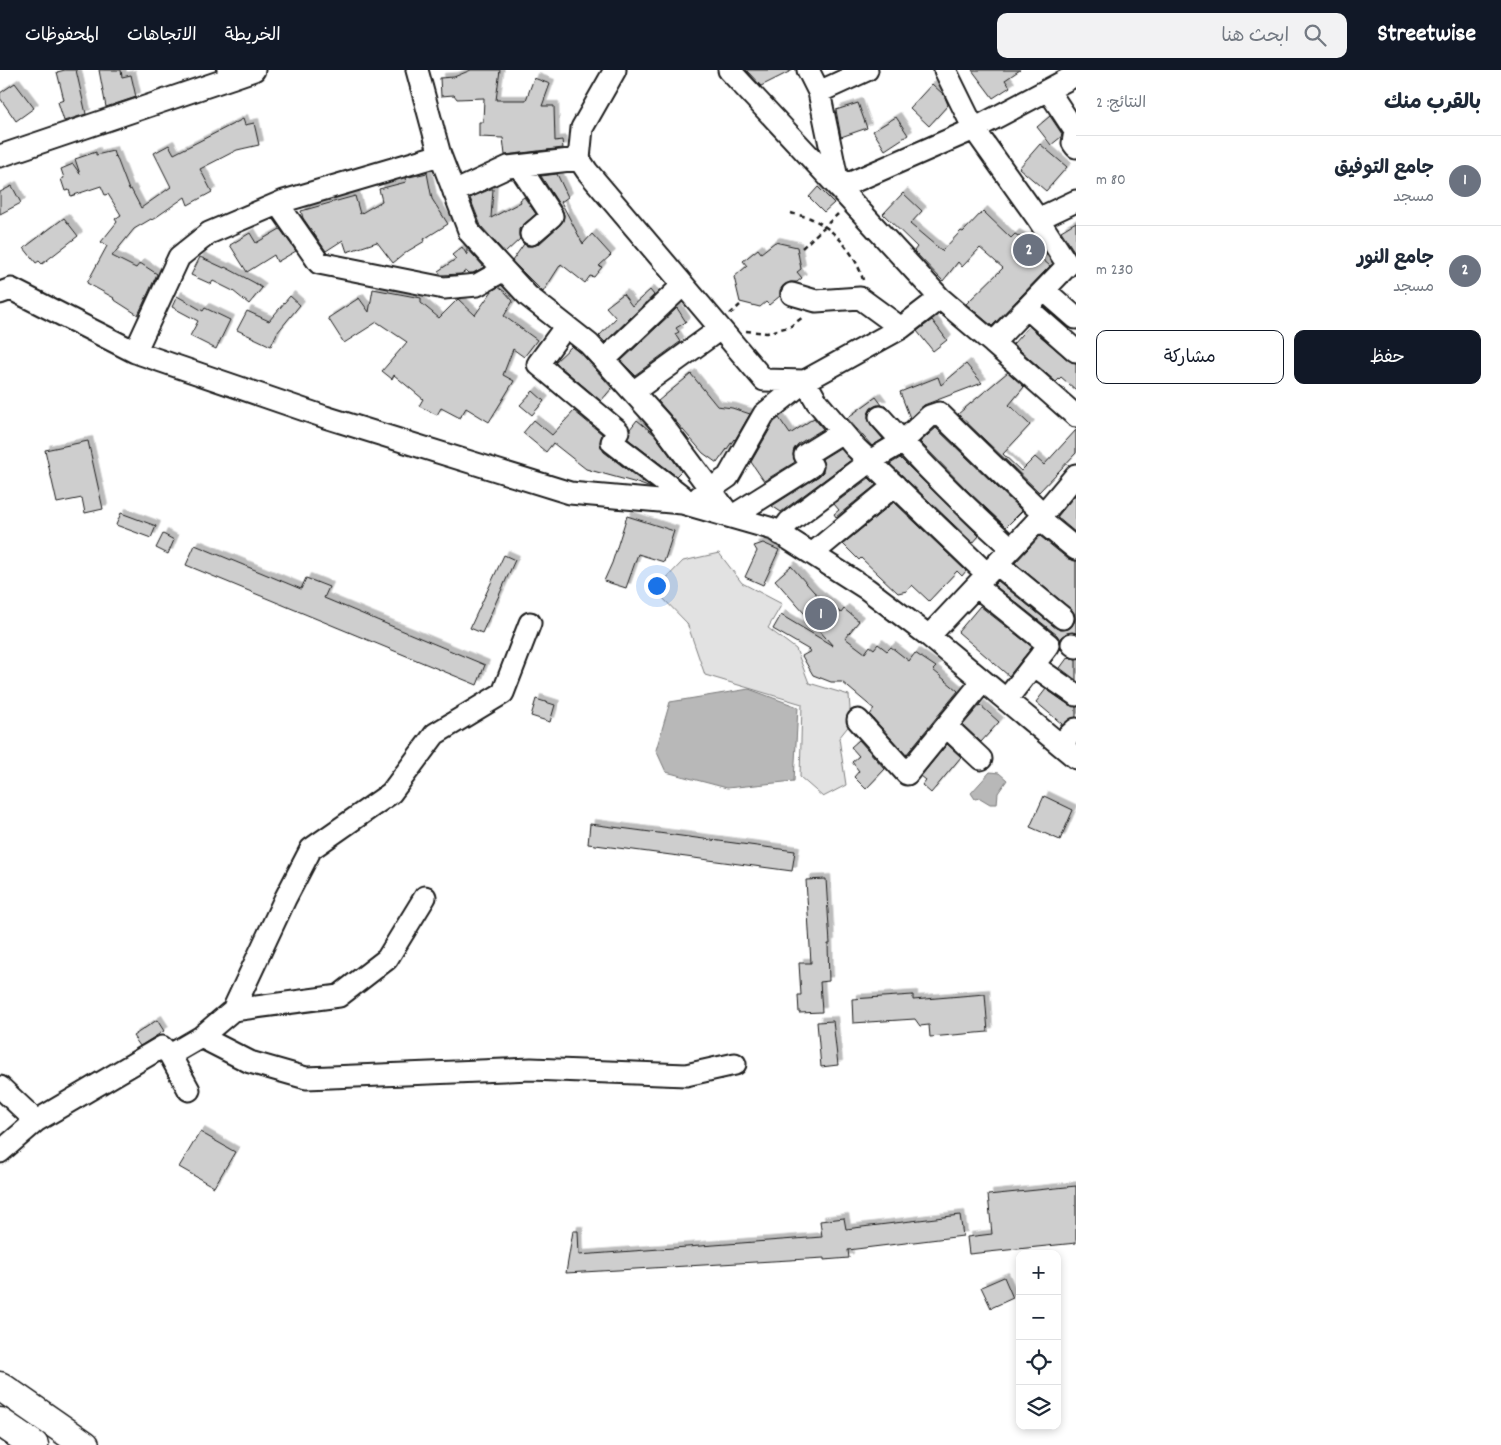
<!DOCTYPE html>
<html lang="ar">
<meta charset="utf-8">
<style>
:root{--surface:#fff;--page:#f2f2f3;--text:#1f2937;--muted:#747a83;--line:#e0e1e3;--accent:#111827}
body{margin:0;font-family:Dekko,"Playpen Sans Arabic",sans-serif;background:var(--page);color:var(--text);direction:rtl}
.controls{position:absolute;right:15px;bottom:15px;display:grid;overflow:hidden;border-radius:10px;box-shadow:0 2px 8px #0003}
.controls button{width:45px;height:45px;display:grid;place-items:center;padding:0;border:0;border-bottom:1px solid var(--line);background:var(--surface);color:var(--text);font:25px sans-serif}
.you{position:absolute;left:656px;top:515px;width:18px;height:18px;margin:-12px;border:4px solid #fff;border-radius:50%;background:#1a73e8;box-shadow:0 0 0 8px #1a73e833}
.badge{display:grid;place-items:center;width:32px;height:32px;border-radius:50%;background:var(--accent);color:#fff;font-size:16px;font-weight:700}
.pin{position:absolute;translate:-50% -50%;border:2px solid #fff;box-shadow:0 1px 5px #0006}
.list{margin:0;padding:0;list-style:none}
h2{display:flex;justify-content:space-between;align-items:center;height:65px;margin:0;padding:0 20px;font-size:21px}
h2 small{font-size:16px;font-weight:400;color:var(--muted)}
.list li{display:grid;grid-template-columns:32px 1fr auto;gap:15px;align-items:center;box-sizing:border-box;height:90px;padding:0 20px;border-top:1px solid var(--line)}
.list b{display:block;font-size:19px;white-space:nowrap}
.list p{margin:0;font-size:16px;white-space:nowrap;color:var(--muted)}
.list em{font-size:16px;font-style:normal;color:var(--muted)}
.actions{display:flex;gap:10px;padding:15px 20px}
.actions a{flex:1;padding:11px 0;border:1px solid var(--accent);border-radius:10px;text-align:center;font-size:18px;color:var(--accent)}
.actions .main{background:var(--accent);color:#fff}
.icon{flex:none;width:28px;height:28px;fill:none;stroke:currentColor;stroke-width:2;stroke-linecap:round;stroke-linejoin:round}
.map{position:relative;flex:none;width:1076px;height:1375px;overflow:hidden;direction:ltr}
header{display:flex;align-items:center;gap:30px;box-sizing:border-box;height:70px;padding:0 25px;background:var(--accent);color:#fff}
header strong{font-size:24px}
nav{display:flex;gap:28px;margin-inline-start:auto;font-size:18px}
.search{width:350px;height:45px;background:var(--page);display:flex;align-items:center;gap:12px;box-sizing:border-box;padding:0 18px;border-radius:10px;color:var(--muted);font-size:19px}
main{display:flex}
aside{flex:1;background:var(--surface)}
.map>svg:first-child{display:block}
.green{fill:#e2e2e2;stroke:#7f7f7f}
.water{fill:#b8b8b8;stroke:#7a7a7a}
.building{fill:#cecece;stroke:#1c1c1c;filter:url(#shadow)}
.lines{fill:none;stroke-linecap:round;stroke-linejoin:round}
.minor-casing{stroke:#1c1c1c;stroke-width:25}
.highway-casing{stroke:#1c1c1c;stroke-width:31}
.path{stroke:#1c1c1c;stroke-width:2.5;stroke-dasharray:5 4;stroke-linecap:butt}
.minor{stroke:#fff;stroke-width:21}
.highway{stroke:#fff;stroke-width:28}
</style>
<header>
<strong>Streetwise</strong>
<div class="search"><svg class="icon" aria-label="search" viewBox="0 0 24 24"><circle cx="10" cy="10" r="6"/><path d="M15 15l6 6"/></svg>ابحث هنا</div>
<nav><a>الخريطة</a><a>الاتجاهات</a><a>المحفوظات</a></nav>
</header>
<main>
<aside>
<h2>بالقرب منك<small>النتائج: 2</small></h2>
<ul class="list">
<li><span class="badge" style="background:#6b7280">1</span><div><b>جامع التوفيق</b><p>مسجد</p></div><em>80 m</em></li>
<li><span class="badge" style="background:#6b7280">2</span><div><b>جامع النور</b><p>مسجد</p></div><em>230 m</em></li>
</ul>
<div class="actions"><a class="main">حفظ</a><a>مشاركة</a></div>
</aside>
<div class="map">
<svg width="1076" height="1375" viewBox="0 0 1076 1375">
<defs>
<filter id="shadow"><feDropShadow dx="4.5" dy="-4.5" stdDeviation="0" flood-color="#0004"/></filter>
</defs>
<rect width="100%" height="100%" fill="#fff"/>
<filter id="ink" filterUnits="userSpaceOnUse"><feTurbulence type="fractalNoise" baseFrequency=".02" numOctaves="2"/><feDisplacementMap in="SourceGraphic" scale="10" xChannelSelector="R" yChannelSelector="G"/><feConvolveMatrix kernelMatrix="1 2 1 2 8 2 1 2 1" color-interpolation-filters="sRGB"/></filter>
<g filter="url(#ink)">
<path class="green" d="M719,483L742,513L782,534L768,558L796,579L809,613L849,625L851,653L839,668L846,715L823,727L800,707L802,634L705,605L687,553L655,520L683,491Z"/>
<path class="water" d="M749,619L798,637L794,711L727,718L666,702L656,680L670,632Z
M990,702L999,703L1007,710L998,723L997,734H990L980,728L975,729L971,723Z"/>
<path class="building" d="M65,0H76L86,44L64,51L58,32L64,30L57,2Z
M99,0H121L122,7L131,5L136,27L106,37Z
M471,0H500L496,30H526L534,8L550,14L542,36H554L555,71L562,70L563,78L505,85L503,68L479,67V52H483L484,28L457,29L454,25L441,26L440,8L454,7Z
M746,0H793L761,16Z
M972,0H1020L1005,10L1010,17L993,28Z
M15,13L34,38L16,51L0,28V23Z
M932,14L944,25L948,35L929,56L910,38Z
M858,33L867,58L841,67L836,40Z
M1050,46L1062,64L1061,67L1051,75L1037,57Z
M896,47L908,65L885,80L873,61Z
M243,49L245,55L254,53L259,75L237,80L200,99L212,122L188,135L185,127L152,150L151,149L134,159L112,186L136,198L140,193L157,204L138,245L113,229L114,228L87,213L107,176L101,172L117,152L115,149L121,145L108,124L105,125L101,116L71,126L69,120L65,121L61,109L64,108L61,99L73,94L80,104L75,89L96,82V85L113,81L115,87L116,86L129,120L131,119L141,138L171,117L154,83L169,75L174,84Z
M1040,74L1067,97L1046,121L1019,98Z
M427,103L432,129L448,154L424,169L425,171L408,181L393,193L377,172L347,182L343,170L326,181L303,148L301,141L355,126L360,144L382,131L379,119L406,112L405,108Z
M557,104L568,127L561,132L583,174L592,164L611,185L599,196L602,197L594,207L590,206L585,213L561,194L543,222L512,191L524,174L527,176H533L539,174L560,155L563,151L564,145L562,139L541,106Z
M12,116L21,133L0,144V122Z
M818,117L834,133L824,142L809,127Z
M491,119H493L491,148L521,132L520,130L524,127L536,144L523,155L519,159V166L520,169L505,183L481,156L470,128Z
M903,123L922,141L910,154L942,181L961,161L963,162L983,141L1011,168L1015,164L1038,178L1034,182L1050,196L992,256L966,234L1003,198L980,178L962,197L958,192L943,211L914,181L917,177L883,144Z
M64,148L78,166L42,194L39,191L36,193L24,178Z
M1076,152V184L1061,161Z
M280,159L296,181L277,192L274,185L247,202L230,175L250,163L256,173Z
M775,172L797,177L801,199L797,202L802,208L797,212H790L784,215L780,220V226L769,235L766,232L760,237L740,232L734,207L747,196L743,191L758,179L761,183Z
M462,177L467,185V178L484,197L473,203H468L466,201L461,204L441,205L438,201L456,189L452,185Z
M200,187L224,198L225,197L255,213L262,218L249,234L233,221L213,211L211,214L191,205Z
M498,217L505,222L513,231L504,246L537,270L524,287L513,279L503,305L514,311L489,352L466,338L460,348L441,338L437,345L419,336L423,329L394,305L392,309L382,301L407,272L377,252L344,273L328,248L359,228L369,242L373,219L421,228V233L439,248L458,229L475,245L492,221Z
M650,220L654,225L605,272L599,266L616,248L606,237L623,224L632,236Z
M177,226L203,241L205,238L230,250L216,279L190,266L198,251L172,237Z
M290,226L300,235L277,263L271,276L237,260L247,241L269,251Z
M677,238L686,252L676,258L679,262L675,264L680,272L635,305L621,291Z
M932,250L947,270L933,281L917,261Z
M1029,256L1068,290L1076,293V320L1061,307L1056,312L1013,274Z
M572,276L581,283L612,318L601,331L555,292Z
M966,294L982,313L924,335L910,348L900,322L938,307L941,315Z
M1008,302L1024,317L1009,335L1030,355L1003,384L1021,401L1035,387L1044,395L1076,360V383L1039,422L958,344Z
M691,304L717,336L732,338L750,344L735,370L734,369L717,393L703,383L658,331Z
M533,321L544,331L532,345L520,335Z
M876,327L882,335H877L871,338L868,344V349L871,355L883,369L872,376L847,348Z
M574,341L602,364L600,372L601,377L604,382L651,418L637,413L586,399L553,373L546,382L523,363L534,350L552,365Z
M779,348L790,364L814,348L823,359L798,374L794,379L793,385L795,392L764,411L751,392L774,352Z
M637,350L655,365L681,401L676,406L628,369L630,359Z
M936,358L1022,441L1006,457L969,422L920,372Z
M88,371L103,439L85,443L82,428L57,433L45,380Z
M840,378L851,390L781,442L772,436L819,406L823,402L824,396L822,389Z
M900,388L979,466L973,473L890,394Z
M869,408L876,415L836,447L834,444L839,440L834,434Z
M1076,424V463L1057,447Z
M894,432L966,501L962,506L957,501L929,531L912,515L907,521L898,523L861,488L859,490L843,474Z
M121,443L156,456L151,468L116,455Z
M627,446L674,461L664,492L638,484L626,518L604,511L612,493Z
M163,464L174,470L168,484L156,478Z
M1040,466L1068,489L1076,491V563H1067L1062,566L1060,570L1057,565L994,515L998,511L1056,558L1061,560L1068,559L1072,556L1075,550L1074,543L1071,539L1015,493Z
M763,473L779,480L763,515L745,507L757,481L754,476Z
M195,475L301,519L306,508L329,517L324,528L485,595L477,615L186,495Z
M504,485L515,490L482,563L470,558Z
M791,496L814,522L841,543L844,539L859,551L845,568L865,583L870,576L874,579L878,574L887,581L891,577L909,591L915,583L936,597L933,600L958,621L906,685L870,645L874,639L842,612H831L813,605L802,586L811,581L773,559L781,545L833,576L775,510Z
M980,536L1032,577L1009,606L958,562Z
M1068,587L1076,589V610L1060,598Z
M1046,619L1069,635L1076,637V647L1068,650L1059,658L1062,654L1036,632Z
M536,629L555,635L550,652L531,646Z
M980,635L999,652L981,672L963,655Z
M859,670L885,699L866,719L854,707L859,701L852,692L859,686L851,677Z
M947,674L961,687L931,723L922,715L926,710L921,706Z
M1044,726L1073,740L1060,770L1030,757Z
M590,754L795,781L792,801L588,774Z
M826,809L830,874H828L829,911L820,912L822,942L799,943L798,925H801L799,893H811L806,810Z
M985,924L988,962L930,967L929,955L920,956L915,949L853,953L852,929L913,925V930Z
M157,950L164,961L140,976L133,966Z
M833,951L838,995L821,997L817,952Z
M200,1062L235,1082L214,1117L179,1097Z
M1076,1116V1173L969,1184L967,1167L992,1164L988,1125Z
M960,1145L963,1166L848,1180L849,1188L824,1190V1188L566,1203L573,1161H578L579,1185L822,1167L820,1151L844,1148L846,1159Z
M1004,1207L1013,1228L991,1238L981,1217Z"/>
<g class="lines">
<defs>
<path id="minor" d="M228,0L231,8L254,0
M417,0L440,85L470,163L528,226L589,274L604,290L661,353L731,447L812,396L805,385L842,362
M615,0L582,58L579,89L587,101L764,310L805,311L901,258L940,228
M729,0L839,118L974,59L1076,5
M808,0L819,22L839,118L940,228L993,273
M945,0L974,59L1038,149
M1048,20L1075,61L1073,73L1076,77
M819,22L867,0
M0,86L231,8
M519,96L552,146L531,164
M454,122L508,97L579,89
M1076,131L1038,149L1068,195L993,273L1076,346
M278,134L319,193L444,218L477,215L504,200
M1044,220L1076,248
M0,223L11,219L135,282L325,347L570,423L682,433L773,459L867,519L929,566L1076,688
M792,224L816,231L860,228L901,258
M1027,238L1076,281
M566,256L538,294L618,361L612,372L682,426V433
M135,282L179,187L209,163L284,131L440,85
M604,290L683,215
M633,322L720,259
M880,347C921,393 965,437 1011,478
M699,427L728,407L764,344L805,311L817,332L855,377L987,504
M1039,449L1076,479
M780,464L789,452L870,391L902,372L930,346L939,343L1043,444
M812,484L895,415
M997,494L1063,548
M976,516L1049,575L1006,630
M929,566L1039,449L1076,405
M1072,574L1076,577
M1033,595L1076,625
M858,650L907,704L983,611
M946,656L981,689
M1060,674L1076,659
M233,940L285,829L311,779L391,723L435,664L503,623L530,553
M201,967L233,940L339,926L387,889L425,827
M170,985L201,967L250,992L306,1008L531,999L686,1005L735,994
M0,1017L36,1051
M0,1082L36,1051L162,977L170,985L189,1020"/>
<path id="highway" d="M0,1316L85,1375
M0,1352L34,1375"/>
</defs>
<use href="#minor" class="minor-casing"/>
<use href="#highway" class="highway-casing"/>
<path class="path" d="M791,143C797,145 804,146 810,148C835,159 856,184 863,210
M802,178L838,144
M730,244L740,235
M746,261L767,263L791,256L803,247"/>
<use href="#minor" class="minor"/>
<use href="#highway" class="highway"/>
</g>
</g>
</svg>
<div class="controls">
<button>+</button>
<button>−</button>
<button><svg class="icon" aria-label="locate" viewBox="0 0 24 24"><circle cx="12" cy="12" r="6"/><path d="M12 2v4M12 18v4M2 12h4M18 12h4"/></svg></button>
<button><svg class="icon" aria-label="layers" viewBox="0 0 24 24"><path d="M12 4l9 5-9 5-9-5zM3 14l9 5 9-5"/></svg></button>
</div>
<div class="you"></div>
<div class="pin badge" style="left:821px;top:544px;background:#6b7280">1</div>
<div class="pin badge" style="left:1029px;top:180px;background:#6b7280">2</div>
</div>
</main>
